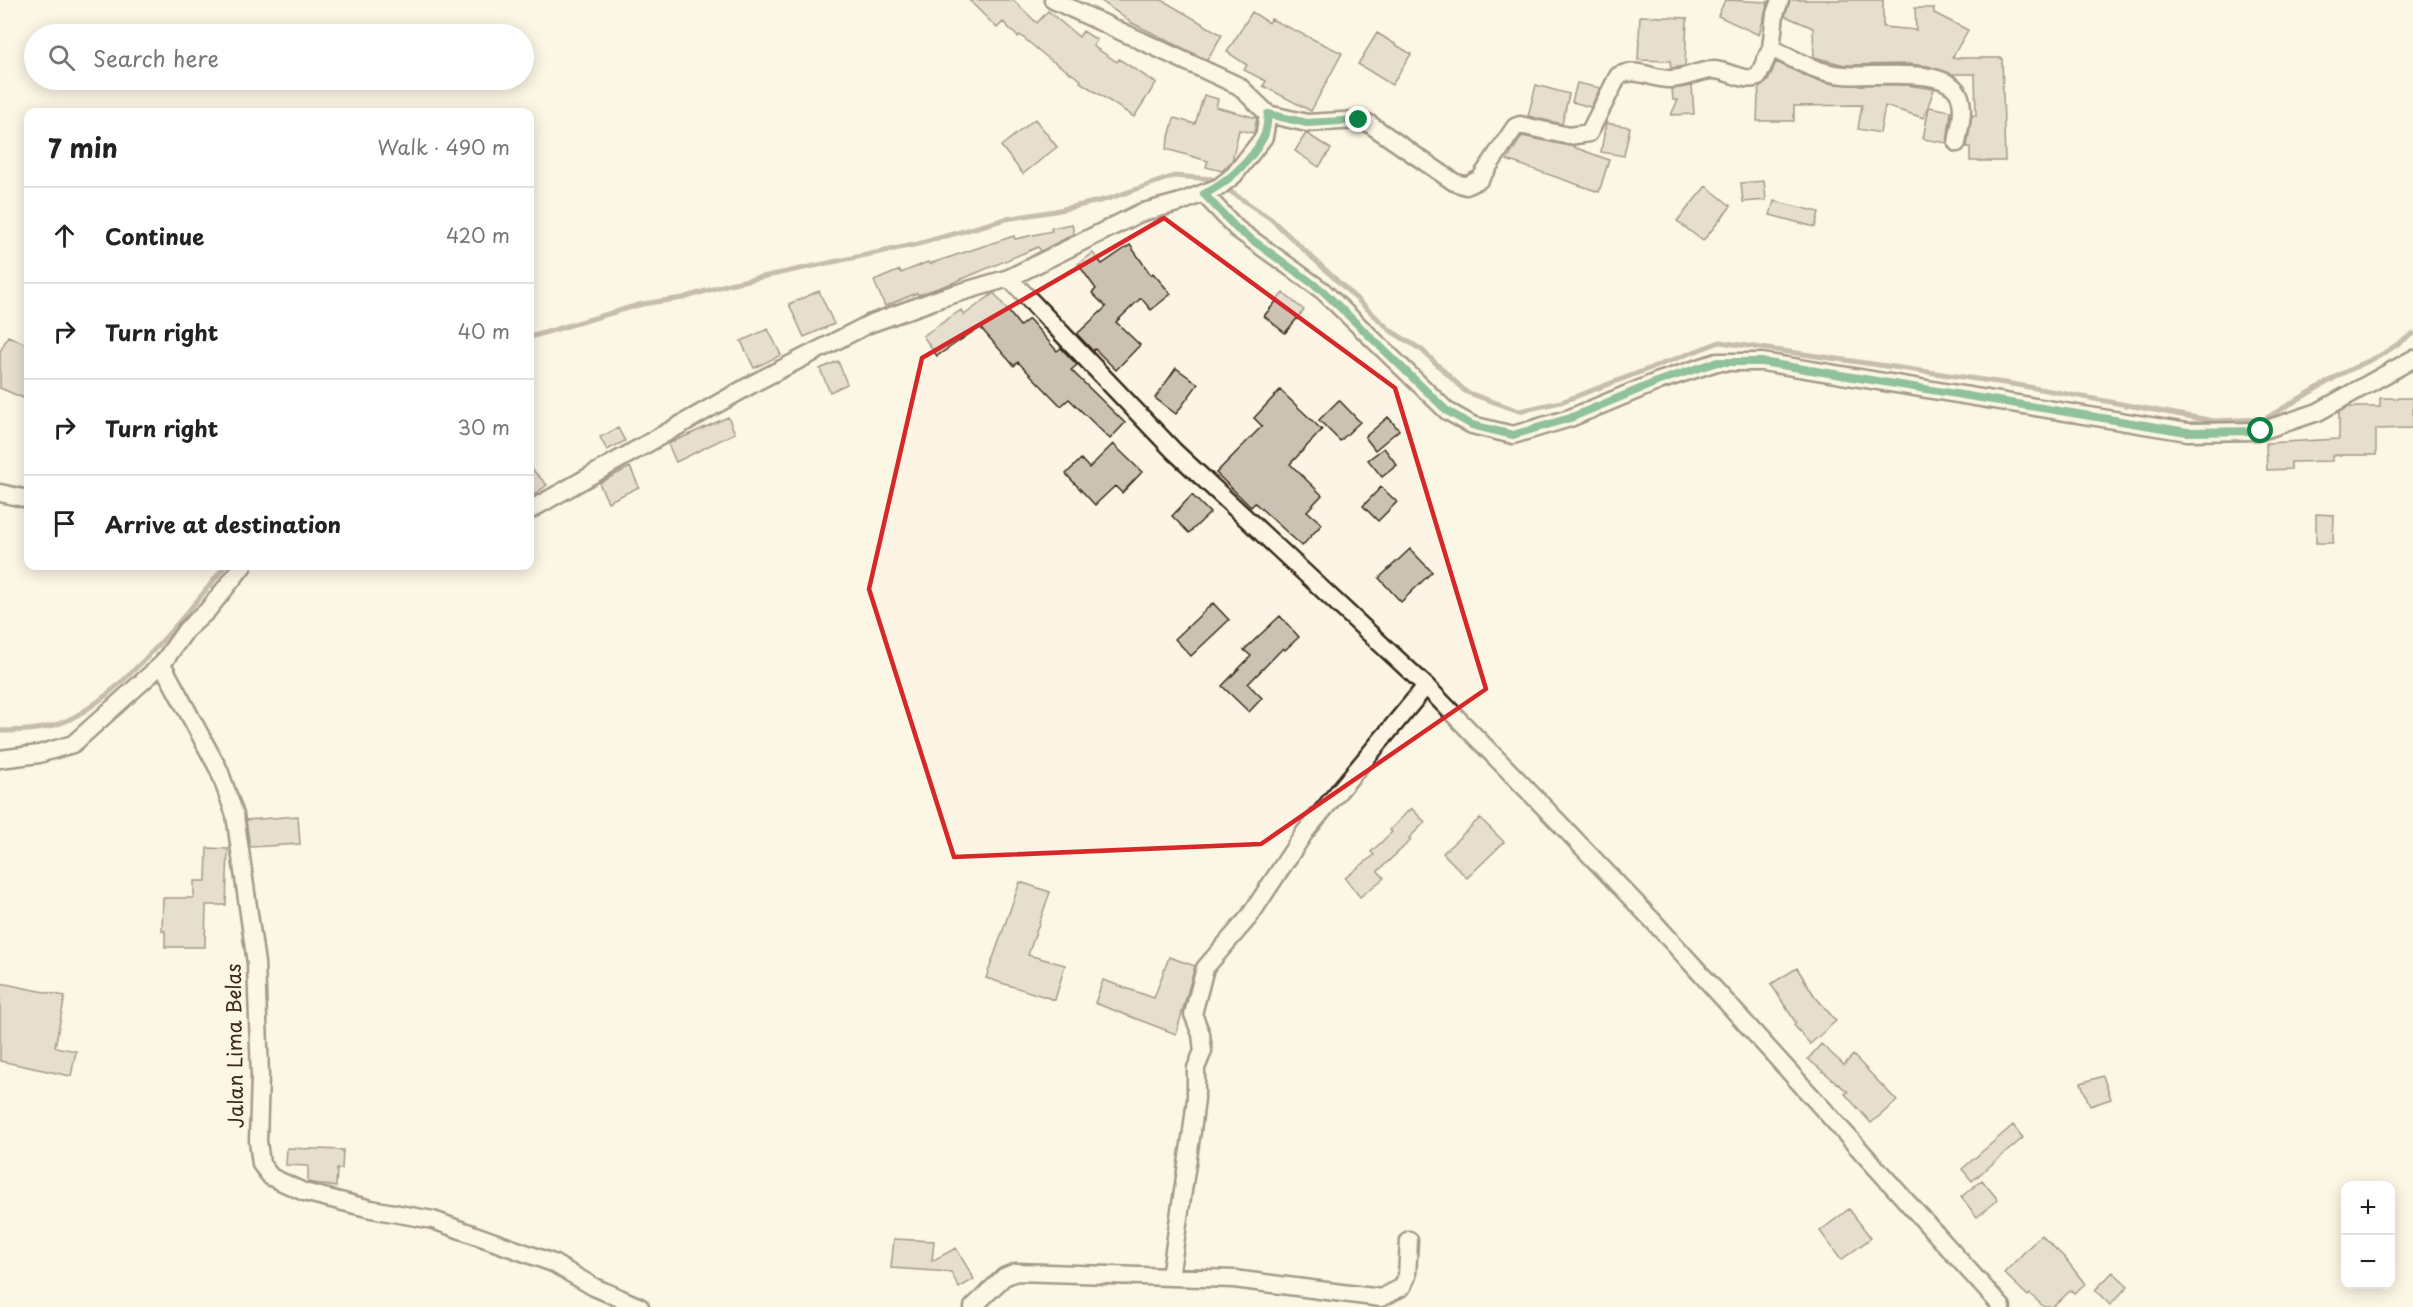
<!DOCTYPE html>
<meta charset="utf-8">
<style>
:root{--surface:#fff;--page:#f2f2f2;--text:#222;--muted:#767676;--line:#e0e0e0}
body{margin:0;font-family:"Playpen Sans",sans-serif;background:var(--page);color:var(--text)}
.controls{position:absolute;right:18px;bottom:18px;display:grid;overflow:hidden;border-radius:12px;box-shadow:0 3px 15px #0003}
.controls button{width:54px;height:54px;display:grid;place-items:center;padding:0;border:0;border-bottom:2px solid var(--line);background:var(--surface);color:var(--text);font:30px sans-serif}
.stop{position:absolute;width:18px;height:18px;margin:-14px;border:4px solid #0b8043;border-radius:50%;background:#fff}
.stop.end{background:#0b8043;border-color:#fff;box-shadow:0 2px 6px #0008}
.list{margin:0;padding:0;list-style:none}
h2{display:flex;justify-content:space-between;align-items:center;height:78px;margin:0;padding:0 24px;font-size:26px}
h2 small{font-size:20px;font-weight:400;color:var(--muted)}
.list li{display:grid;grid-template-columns:39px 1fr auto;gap:18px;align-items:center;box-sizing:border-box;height:96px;padding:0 24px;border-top:2px solid var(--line)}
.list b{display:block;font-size:22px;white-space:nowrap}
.list em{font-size:20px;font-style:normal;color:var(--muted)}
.icon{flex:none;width:33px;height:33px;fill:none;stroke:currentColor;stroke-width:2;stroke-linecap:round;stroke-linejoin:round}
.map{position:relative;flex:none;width:2413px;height:1307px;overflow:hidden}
.search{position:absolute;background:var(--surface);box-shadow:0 3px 15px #0003;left:24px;top:24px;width:510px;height:66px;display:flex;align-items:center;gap:15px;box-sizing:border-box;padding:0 21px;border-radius:33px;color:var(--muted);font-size:22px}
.panel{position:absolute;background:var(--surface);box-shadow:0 3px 15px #0003;left:24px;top:108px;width:510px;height:462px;border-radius:12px}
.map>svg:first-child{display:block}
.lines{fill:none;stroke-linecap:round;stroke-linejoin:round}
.stream{stroke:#85796b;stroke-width:5}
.building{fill:#ccc2b3;stroke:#3b2a1e;stroke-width:1.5}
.street-casing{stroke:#3b2a1e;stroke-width:21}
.street{stroke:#fcf5e5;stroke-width:16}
.route{stroke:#0b8043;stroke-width:8}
.marked{fill:none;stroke:#d62828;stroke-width:4.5;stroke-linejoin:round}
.labels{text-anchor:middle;stroke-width:4.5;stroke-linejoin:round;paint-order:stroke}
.street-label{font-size:20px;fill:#3b2a1e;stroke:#fcf5e5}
</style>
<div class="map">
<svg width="2413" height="1307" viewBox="0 0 2413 1307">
<rect width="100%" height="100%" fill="#fcf5e5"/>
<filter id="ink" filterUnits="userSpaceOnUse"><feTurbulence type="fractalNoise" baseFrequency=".0167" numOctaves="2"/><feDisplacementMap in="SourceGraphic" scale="12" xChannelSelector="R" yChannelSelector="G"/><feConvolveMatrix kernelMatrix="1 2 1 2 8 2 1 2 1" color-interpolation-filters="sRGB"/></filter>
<g filter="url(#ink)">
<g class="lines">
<path class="stream" d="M530,337L642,304L683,298L729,284L918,244L1006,219L1055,211L1108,199L1174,176L1212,179L1271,219L1391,331L1422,350L1466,392L1519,411L1561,402L1720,342L2018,385L2214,421L2265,419L2341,374L2381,355L2413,334
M0,731C23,731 47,730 68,720C120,696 189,612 225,566"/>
</g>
<path class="building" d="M969,0H1013L1037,23L1048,11L1079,37L1083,31L1097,40L1093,46L1117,62L1119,59L1156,83L1134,117L1080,82L1081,80L1048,58L1020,35L1018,37L1003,22L997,28Z
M1100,0H1162L1222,35L1207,60L1132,23Z
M1725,0L1768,2L1759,35L1718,16Z
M1790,0H1883V27L1916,30L1915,8H1934V13L1968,30L1952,58H2002L2005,161H1970V147H1967L1972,115L1976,116L1975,74H1952L1928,66L1909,64L1845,65L1814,57L1813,28L1785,16Z
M1252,12L1269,23L1271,19L1342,53L1311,111L1263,86L1266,81L1244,70L1247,65L1227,52Z
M1640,16L1687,18L1685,66L1671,68L1670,61L1638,60Z
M1377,33L1411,54L1392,85L1358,64Z
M1776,62L1812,79L1833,84L1907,85L1934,89L1924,118L1885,106L1880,133L1858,129L1862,105L1794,106V121H1757L1758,96L1760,87L1768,81Z
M1577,83L1600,88L1591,107L1572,102Z
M1536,85L1569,94L1562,124L1528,116Z
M1692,86L1694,114L1671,115L1678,100H1673L1672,89Z
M1204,95L1218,99L1216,107L1257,118L1254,133L1239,130L1232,161L1222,171L1206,167L1208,161L1166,149L1174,118L1195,124Z
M1929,107L1951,111L1947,143L1923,139Z
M1035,119L1057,147L1023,174L1001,146Z
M1606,123L1630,127L1624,156L1601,152Z
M1306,133L1331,149L1319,167L1295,151Z
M1522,136L1571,146L1609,160L1599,192L1507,160Z
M1764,181L1766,200L1743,202L1741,183Z
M1706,186L1731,206L1703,241L1677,221Z
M1774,201L1819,212L1815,227L1770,215Z
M1072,224L1074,234L1041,251L1038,247L955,282L918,295L917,293L885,306L874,281L900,270L901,273L928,262L929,264L1014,236L1015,239L1052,231L1051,228Z
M1130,245L1151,275L1153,273L1171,294L1151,310L1141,298L1116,322L1140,345L1116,370L1095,349L1093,351L1077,334L1106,307L1092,293L1096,289L1078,264L1093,253L1102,264Z
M819,291L834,324L804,337L789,304Z
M994,293L1020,326L1029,319L1057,351L1061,348L1077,365L1071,370L1125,423L1110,439L1069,399L1061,406L1018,362L1014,366L980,327L937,356L923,336L961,310L964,315Z
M1283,293L1304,310L1285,333L1264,316Z
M768,329L781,355L754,368L741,341Z
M8,336L28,345V400L0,388V352Z
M838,361L847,384L830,392L820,369Z
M1176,368L1198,384L1176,414L1155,398Z
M1280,390L1322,430L1290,464L1322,495L1307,511L1322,524L1302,546L1255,503L1251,507L1216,473L1262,426L1254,418Z
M2380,398H2413V428L2376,429V455H2332V461L2291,462V469L2267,470L2266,443L2339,439V412L2349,407H2380Z
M1339,400L1360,422L1340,441L1319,420Z
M728,417L735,433L676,462L668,444Z
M1388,417L1399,430L1375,450L1365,437Z
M618,428L625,441L607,450L600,437Z
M1113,444L1142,472L1122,493L1115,486L1095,505L1066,474L1081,459L1089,468Z
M1384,448L1397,465L1382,477L1368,460Z
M530,467L547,485L530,498Z
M630,467L639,487L608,502L599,483Z
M1381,487L1397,502L1378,521L1363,506Z
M1192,495L1210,513L1189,533L1172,516Z
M2316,514L2334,515L2333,543H2316Z
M1410,549L1432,572L1401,602L1379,578Z
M1213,603L1229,620L1191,656L1175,639Z
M1280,616L1299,637L1285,650L1283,648L1248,684L1262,698L1249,712L1222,686L1251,656L1244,650Z
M1411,808L1425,822L1409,838L1411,840L1378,871L1384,878L1360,897L1345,878L1374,855L1371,852L1392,832L1390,830Z
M298,816L300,844L250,847L246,820Z
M1480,818L1504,842L1467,878L1443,853Z
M207,848L228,849L226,905H206L205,947H165V931H162L163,898H194V881H206Z
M1020,882L1050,892L1028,955L1065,965L1055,1000L986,978Z
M1169,957L1195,966L1176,1034L1095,1003L1103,980L1154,998Z
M1797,968L1814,995L1836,1021L1810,1044L1794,1025L1796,1023L1771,984Z
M0,983L65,996L55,1047L76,1051L71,1076L0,1061Z
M1821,1044L1844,1065L1853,1055L1897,1101L1871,1123L1845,1094L1848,1092L1808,1059Z
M2103,1076L2111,1099L2090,1106L2081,1083Z
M2013,1125L2023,1138L1972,1181L1962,1169Z
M287,1148L343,1150L342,1169H337L336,1187L308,1182V1166L286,1165Z
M1982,1180L1998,1200L1977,1217L1961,1197Z
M1849,1209L1871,1238L1841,1260L1820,1231Z
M2041,1235L2065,1258L2085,1284L2074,1293L2071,1290L2053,1307H2044L2030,1294L2028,1296L2004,1273Z
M894,1239L934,1241L932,1261L956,1248L974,1279L959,1288L951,1272L891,1268Z
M2113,1272L2128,1286L2110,1305L2095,1290Z"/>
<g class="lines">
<defs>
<path id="street" d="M1771,48C1795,60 1817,73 1844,75C1870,78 1949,64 1960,97C1965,111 1959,129 1957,143
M1268,114L1307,123L1359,120L1368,123L1454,182L1466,186L1480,179L1515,127L1520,125L1569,136L1589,133L1618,76C1634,67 1651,78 1668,79C1684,80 1698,70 1713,70C1728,70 1745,83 1758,77L1771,48L1775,14L1780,0
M1204,194L1237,229L1323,291L1447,411L1472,425L1513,435L1570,418L1659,381L1717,362H1762L2187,432L2261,431L2318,412L2413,359
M1009,278L1174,451L1426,686L1544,807L1654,922L2002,1307
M0,493L28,499
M530,510L756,382L869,324L941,298L1009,278L1140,213L1181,202L1219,187L1234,175L1264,137L1268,114L1239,86L1053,0
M243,566L207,611L186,630L162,664L219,770L235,815L256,963L260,1076L258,1141L261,1164L271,1177L304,1192L371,1209L433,1220L553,1263L594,1287L640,1307
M0,759L39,754L73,744L162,664
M1170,1277L1192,1131L1196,1099V1068L1203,1051L1201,1034L1193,1014L1205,968L1249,917L1305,832L1426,686
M973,1307L1004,1277L1016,1272L1234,1279L1381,1298L1402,1287L1407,1276L1409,1240"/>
</defs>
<use href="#street" class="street-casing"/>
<use href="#street" class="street"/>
</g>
</g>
<g class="lines" filter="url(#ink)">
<path class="route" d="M1359,120L1307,123L1268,114C1267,122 1267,132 1263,138C1252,160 1226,184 1204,194L1237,229L1323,291L1447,411L1472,425L1513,435L1570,418L1659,381L1717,362H1762L2187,432L2261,431"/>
</g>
<path d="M0 0H2413V1307H0ZM1164,218L1395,388L1486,689L1261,844L954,857L869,589L922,358Z" fill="#fcf5e5" fill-opacity=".55" fill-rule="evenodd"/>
<path class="marked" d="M1164,218L1395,388L1486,689L1261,844L954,857L869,589L922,358Z"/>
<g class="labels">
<g class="street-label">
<text transform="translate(235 1046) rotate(-91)" y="7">Jalan Lima Belas</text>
</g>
</g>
</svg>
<div class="controls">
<button>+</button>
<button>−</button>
</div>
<div class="stop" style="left:2261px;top:431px"></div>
<div class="stop end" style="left:1359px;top:120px"></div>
<div class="search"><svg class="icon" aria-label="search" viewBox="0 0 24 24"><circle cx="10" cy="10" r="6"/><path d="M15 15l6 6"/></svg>Search here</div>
<section class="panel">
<h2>7 min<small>Walk · 490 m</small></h2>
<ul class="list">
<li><svg class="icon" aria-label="ahead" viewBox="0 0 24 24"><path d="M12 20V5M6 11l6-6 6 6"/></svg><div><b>Continue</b></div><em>420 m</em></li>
<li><svg class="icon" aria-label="right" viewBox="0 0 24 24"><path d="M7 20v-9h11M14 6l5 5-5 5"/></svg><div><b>Turn right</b></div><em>40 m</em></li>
<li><svg class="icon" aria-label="right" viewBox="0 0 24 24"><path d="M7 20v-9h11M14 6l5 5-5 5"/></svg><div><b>Turn right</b></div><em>30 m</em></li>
<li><svg class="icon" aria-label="arrive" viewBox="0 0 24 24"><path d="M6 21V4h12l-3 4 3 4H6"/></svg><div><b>Arrive at destination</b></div></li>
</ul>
</section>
</div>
